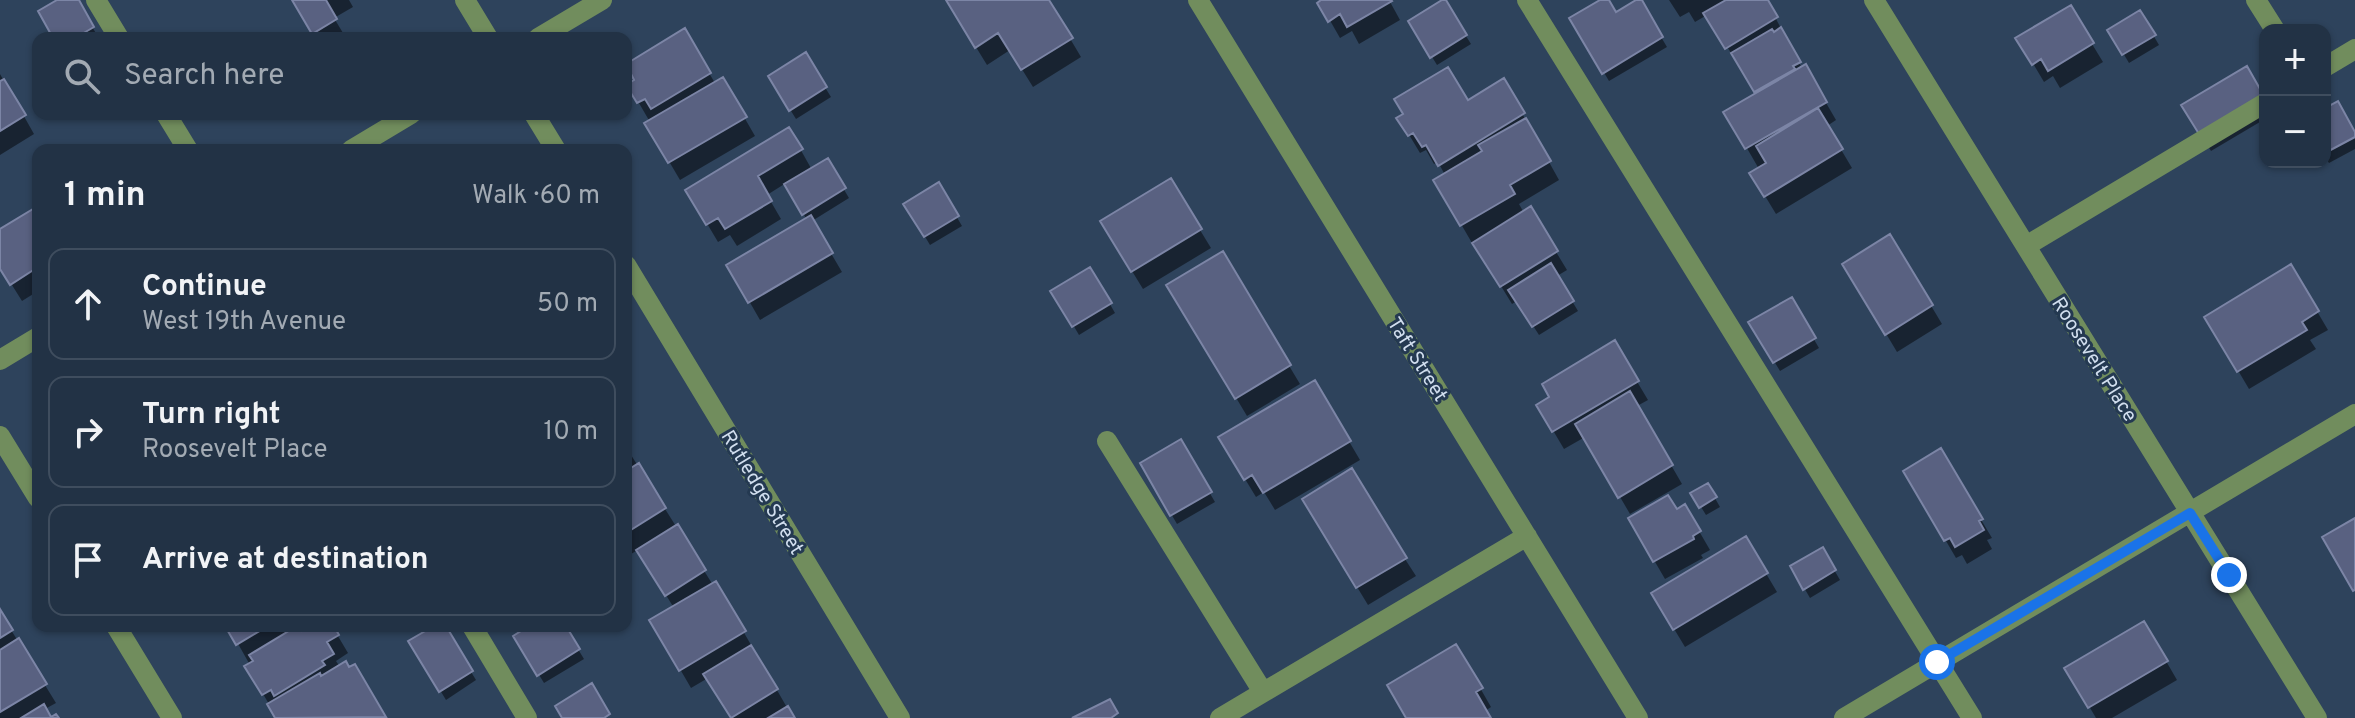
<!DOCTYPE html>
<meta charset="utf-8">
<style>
:root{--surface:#223245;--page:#2a3a4c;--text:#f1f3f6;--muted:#a2aab3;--line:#3f4d5e}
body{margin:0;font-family:Overpass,sans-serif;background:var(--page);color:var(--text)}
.controls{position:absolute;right:24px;top:24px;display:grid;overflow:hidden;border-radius:16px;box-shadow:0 2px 6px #0004}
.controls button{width:72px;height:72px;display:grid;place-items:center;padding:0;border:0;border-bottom:2px solid var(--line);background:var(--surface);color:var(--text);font:40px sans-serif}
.stop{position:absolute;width:24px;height:24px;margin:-18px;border:6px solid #1a73e8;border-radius:50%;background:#fff}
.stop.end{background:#1a73e8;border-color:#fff;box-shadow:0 2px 8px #0008}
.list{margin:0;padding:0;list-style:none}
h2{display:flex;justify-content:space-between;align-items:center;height:104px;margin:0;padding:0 32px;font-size:34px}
h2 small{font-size:26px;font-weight:400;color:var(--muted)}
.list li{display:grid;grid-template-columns:52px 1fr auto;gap:24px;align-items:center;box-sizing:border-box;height:112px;margin:0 16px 16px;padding:0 16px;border:2px solid var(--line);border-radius:16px}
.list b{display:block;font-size:30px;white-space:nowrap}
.list p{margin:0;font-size:26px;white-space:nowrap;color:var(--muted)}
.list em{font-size:26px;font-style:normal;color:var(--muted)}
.icon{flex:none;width:44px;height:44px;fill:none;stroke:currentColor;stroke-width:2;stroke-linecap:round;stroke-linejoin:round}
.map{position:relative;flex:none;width:2355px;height:718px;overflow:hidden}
.search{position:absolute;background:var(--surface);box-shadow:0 2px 6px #0004;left:32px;top:32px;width:600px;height:88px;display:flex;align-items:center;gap:20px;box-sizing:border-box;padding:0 28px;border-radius:16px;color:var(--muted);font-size:30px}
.panel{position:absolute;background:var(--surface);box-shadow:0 2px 6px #0004;left:32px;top:144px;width:600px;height:488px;border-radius:16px}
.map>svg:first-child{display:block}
.shadow{fill:#0007}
.building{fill:#596181;stroke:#7c85a6;stroke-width:2}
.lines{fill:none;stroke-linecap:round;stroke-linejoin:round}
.minor{stroke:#718d5d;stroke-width:20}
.route{stroke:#1a73e8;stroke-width:10}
.labels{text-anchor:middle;stroke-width:6;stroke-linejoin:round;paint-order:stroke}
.street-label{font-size:20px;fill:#d1deee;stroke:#243951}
</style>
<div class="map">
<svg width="2355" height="718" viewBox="0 0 2355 718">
<rect width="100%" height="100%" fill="#2e435c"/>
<path class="shadow" d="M61,0H77L98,37L55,38Z
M294,0H349L353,7L334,18L346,38H316Z
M947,0H1047L1081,57L1033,87L1010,50L987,65Z
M1325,0H1389L1400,20L1359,44L1352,31L1340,38L1320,3Z
M1604,0H1607L1616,15L1639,0L1667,47L1609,81L1572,19Z
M1669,0H1766L1804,72L1807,70L1836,120L1827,126L1852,168L1776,214L1762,191L1759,169L1726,112L1757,94L1707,15L1695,22L1689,12L1680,17Z
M1444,1L1471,44L1437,65L1410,21Z
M2070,8L2103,62L2060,88L2053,76L2044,82L2018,38Z
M2140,13L2159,45L2129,63L2110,31Z
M684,31L715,83L722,79L755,136L680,180L647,124L650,122L629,86Z
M805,55L831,97L796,119L770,77Z
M0,74L34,134L0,155Z
M1504,81L1559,180L1519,204L1524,213L1530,209L1567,270L1557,276L1578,311L1539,335L1517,301L1512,304L1474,242L1472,243L1436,181L1445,175L1438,162L1434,164L1426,150L1420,153L1399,118L1467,103Z
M2265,101V119L2211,151L2184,106Z
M2325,110L2355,136V149L2329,163L2325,157Z
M789,129L812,170L827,161L849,198L812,221L842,272L760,320L729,266L807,220L786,183L767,195L781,219L737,246L730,235L718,242L687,190Z
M1170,181L1211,248L1143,289L1102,222Z
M938,185L962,226L930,245L906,205Z
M38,208V291L22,301L0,266V231Z
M1890,237L1942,324L1897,352L1845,265Z
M1222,254L1300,384L1247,416L1169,286Z
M2291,267L2328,330L2310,340L2316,349L2249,389L2207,318Z
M1090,269L1115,313L1079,335L1053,291Z
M1791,300L1819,348L1780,371L1751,323Z
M1614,343L1648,400L1637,406L1682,484L1630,514L1585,437L1564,449L1538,405L1551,397Z
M1314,382L1360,460L1275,510L1264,492L1256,497L1220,438Z
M1180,442L1215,502L1177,524L1142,464Z
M626,447L713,585L716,584L793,718H732L708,678L691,688L652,621L674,608L638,550L631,554L626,545Z
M1940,451L1992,538L1987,540L1992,549L1967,564L1962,555L1956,558L1905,471Z
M1708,486L1720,507L1706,515L1693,494Z
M1685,507L1710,550L1701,555L1703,558L1665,579L1630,519L1676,512Z
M1315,518L1405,559L1416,576L1368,605Z
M1745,538L1777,592L1685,647L1653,594Z
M1822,549L1840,580L1810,598L1792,567Z
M0,612L56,703L45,709L50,718H0Z
M2144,623L2177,680L2112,718H2096L2067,669Z
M228,626H291L294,631L301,634L314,626H332L348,653L336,661L340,667L349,670L354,666L384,718H277L247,666L250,665Z
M438,626H443L476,680L446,700L411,642Z
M533,626H564L584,659L544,683L516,637Z
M1456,646L1491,707L1485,711L1489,718H1409Z"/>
<path class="building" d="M57,0H79L94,27L75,38H53L38,11Z
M292,0H326L337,19L312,34Z
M946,0H1049L1073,38L1021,70L998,33L975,48Z
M1321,0H1391L1392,1L1347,27L1340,14L1328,22L1317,3Z
M1442,0H1446L1467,35L1430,58L1408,21Z
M1600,0H1609L1616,12L1636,0H1642L1663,37L1602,74L1569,18Z
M1726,0H1768L1778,17L1725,49L1703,13Z
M2071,5L2094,43L2048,71L2041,59L2032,65L2015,38Z
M2140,10L2156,35L2122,55L2107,30Z
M1781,27L1801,62L1793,66L1795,69L1754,92L1731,53L1772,29L1774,32Z
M685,28L711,73L651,109L645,99L637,103L626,85L634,80L626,64Z
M806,52L827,87L789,111L768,76Z
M1806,64L1827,102L1745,149L1723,112Z
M2247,66L2264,96L2199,134L2181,105Z
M1448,67L1468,100L1504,78L1525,113L1438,166L1426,145L1422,147L1413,133L1408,136L1396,118L1403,114L1394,99Z
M723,77L747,117L668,163L644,123Z
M4,79L26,115L0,131V81Z
M2338,101L2355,132V137L2325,153V108Z
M1818,108L1843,149L1764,197L1749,173L1766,163L1756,146Z
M1526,118L1551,161L1510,185L1515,194L1460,226L1433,180L1482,151L1478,145Z
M789,127L803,149L758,176L772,201L725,229L718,218L706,225L685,190Z
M828,158L846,188L802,215L784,184Z
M1171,178L1202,229L1131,272L1100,221Z
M939,182L959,216L924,237L903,204Z
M38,206V267L10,285L0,269V229Z
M1531,206L1558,251L1500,287L1472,243Z
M811,215L833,253L748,303L726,265Z
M1890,234L1933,305L1885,335L1842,264Z
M1223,251L1291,365L1235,399L1166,285Z
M1551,263L1574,301L1532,327L1508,290Z
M2291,264L2319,311L2302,322L2307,330L2237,372L2204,317Z
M1090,267L1112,303L1072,327L1050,291Z
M1792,297L1816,338L1773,363L1748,322Z
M1615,340L1639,381L1552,432L1536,405L1549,397L1542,384Z
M1315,380L1351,441L1263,493L1252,475L1244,480L1218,437Z
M1630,391L1673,465L1618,498L1575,424Z
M1181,439L1212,492L1170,516L1140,463Z
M1941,448L1983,519L1979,521L1984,530L1955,547L1950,538L1944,541L1903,471Z
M639,463L666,508L626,533V471Z
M1352,468L1407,558L1356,588L1302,499Z
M1708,483L1717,497L1699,508L1690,493Z
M1668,495L1677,509L1685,504L1701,531L1693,536L1694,539L1653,562L1628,518Z
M2355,518V590L2353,591L2322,537Z
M678,524L706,570L665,596L636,550Z
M1746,536L1768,573L1673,630L1651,593Z
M1823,547L1836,570L1803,590L1790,566Z
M716,581L746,631L679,671L649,620Z
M0,609L13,630L0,638Z
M2144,621L2168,661L2088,708L2064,668Z
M225,626H268L236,645Z
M297,626L302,631L310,626H334L339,635L327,642L334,654L322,661L325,665L274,696L271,690L262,695L244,666L253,661L249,655Z
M434,626H446L473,671L439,692L408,641Z
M529,626H566L580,649L537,676L513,636Z
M19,638L47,684L0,712V650Z
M1456,644L1483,688L1476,692L1491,718H1406L1387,685Z
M751,645L778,689L731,718L703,674Z
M346,661L349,667L355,664L386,717L275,718L267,704L320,673L321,676Z
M592,683L610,714L604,718H562L555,706Z
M1110,699L1118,713L1111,718H1072Z
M44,704L51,717L56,714L59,718H21Z
M788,706L795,718H768Z"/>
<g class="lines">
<path class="minor" d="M96,0L119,38
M465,0L488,38
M1198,0L1638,718
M1527,0L1972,718
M1874,0L2317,718
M2256,0L2275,30
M538,38L602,0
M2325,67L2355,49
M166,114L188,150
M534,114L556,150
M351,150L411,114
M2026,246L2265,103
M626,265L900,718
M0,360L38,337
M0,436L38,498
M1107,441L1263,692
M116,626L172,718
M472,626L527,718
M1220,718L1527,536
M1844,718L2355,414"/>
</g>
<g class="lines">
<path class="route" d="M1937,662L2190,513L2229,575"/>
</g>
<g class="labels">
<g class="street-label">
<text transform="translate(1418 359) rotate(58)" y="7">Taft Street</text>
<text transform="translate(2095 359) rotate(58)" y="7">Roosevelt Place</text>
<text transform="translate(763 492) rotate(59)" y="7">Rutledge Street</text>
</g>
</g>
</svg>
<div class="controls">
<button>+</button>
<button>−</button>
</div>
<div class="stop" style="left:1937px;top:662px"></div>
<div class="stop end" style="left:2229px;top:575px"></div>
<div class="search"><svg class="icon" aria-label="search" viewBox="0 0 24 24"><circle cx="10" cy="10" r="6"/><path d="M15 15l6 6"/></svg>Search here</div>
<section class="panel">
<h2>1 min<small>Walk · 60 m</small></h2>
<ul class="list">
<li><svg class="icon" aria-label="ahead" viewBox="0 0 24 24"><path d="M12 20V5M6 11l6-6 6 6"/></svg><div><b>Continue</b><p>West 19th Avenue</p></div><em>50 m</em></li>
<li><svg class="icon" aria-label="right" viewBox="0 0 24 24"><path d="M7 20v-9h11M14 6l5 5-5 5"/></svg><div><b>Turn right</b><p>Roosevelt Place</p></div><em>10 m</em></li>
<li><svg class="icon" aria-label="arrive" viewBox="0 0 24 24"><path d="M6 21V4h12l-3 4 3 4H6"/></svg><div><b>Arrive at destination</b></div></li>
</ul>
</section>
</div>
